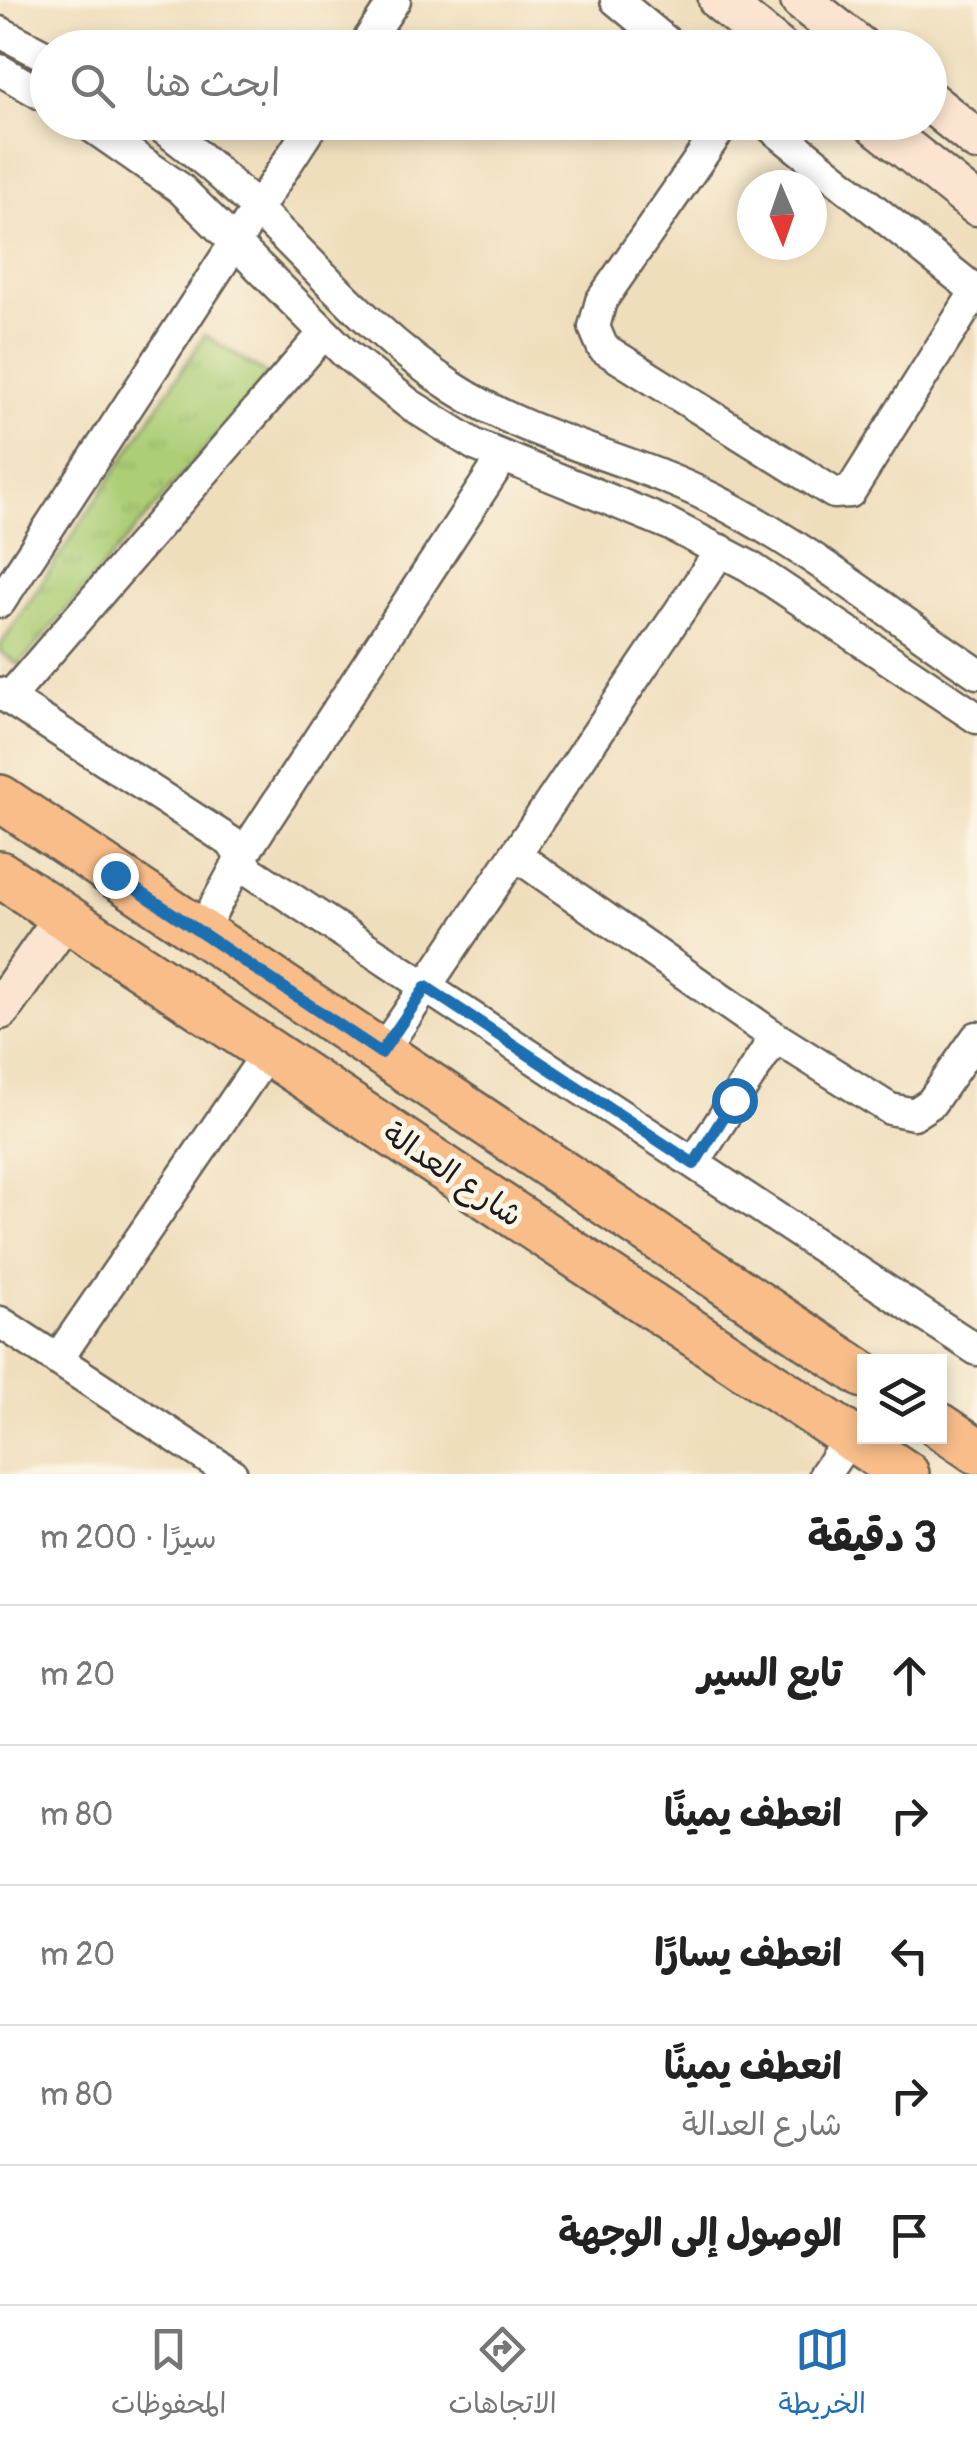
<!DOCTYPE html>
<html lang="ar">
<meta charset="utf-8">
<style>
:root{--surface:#fff;--page:#f6f6f6;--text:#222;--muted:#767676;--line:#e0e0e0;--accent:#1f6fb2}
body{margin:0;font-family:Pangolin,"Playpen Sans Arabic",sans-serif;background:var(--page);color:var(--text);direction:rtl}
.controls{position:absolute;right:30px;bottom:30px;display:grid;overflow:hidden;border-radius:0px;box-shadow:0 5px 15px #0003}
.controls button{width:90px;height:90px;display:grid;place-items:center;padding:0;border:0;border-bottom:2px solid var(--line);background:var(--surface);color:var(--text);font:50px sans-serif}
.compass{position:absolute;left:737px;top:170px;width:90px;height:90px;border-radius:50%;background:var(--surface);box-shadow:0 5px 15px #0003;rotate:178deg}
.stop{position:absolute;width:30px;height:30px;margin:-22px;border:8px solid #1f6fb2;border-radius:50%;background:#fff}
.stop.end{background:#1f6fb2;border-color:#fff;box-shadow:0 2px 10px #0008}
.list{margin:0;padding:0;list-style:none}
h2{display:flex;justify-content:space-between;align-items:center;height:130px;margin:0;padding:0 40px;font-size:42px}
h2 small{font-size:32px;font-weight:400;color:var(--muted)}
.list li{display:grid;grid-template-columns:65px 1fr auto;gap:30px;align-items:center;box-sizing:border-box;height:140px;padding:0 40px;border-top:2px solid var(--line)}
.list b{display:block;font-size:38px;white-space:nowrap}
.list p{margin:0;font-size:32px;white-space:nowrap;color:var(--muted)}
.list em{font-size:32px;font-style:normal;color:var(--muted)}
.icon{flex:none;width:55px;height:55px;fill:none;stroke:currentColor;stroke-width:2;stroke-linecap:round;stroke-linejoin:round}
.map{position:relative;flex:none;width:977px;height:1474px;overflow:hidden;direction:ltr}
.search{position:absolute;background:var(--surface);box-shadow:0 5px 15px #0003;left:30px;right:30px;top:30px;height:110px;display:flex;align-items:center;gap:25px;box-sizing:border-box;padding:0 35px;border-radius:55px;color:var(--muted);font-size:38px}
.sheet{height:830px;background:var(--surface)}
nav{display:flex;justify-content:space-around;align-items:center;box-sizing:border-box;height:140px;border-top:2px solid var(--line);background:var(--surface);font-size:28px;color:var(--muted)}
nav a{display:grid;justify-items:center;gap:5px}
nav .on{color:var(--accent)}
.map>svg:first-child{display:block}
.grass{fill:url(#grass-tufts);stroke:#647549;stroke-width:2.5}
.lines{fill:none;stroke-linecap:round;stroke-linejoin:round}
.street-casing{stroke:#666054;stroke-width:35}
.secondary-casing{stroke:#666054;stroke-width:45}
.primary-casing{stroke:#666054;stroke-width:50}
.street{stroke:#fff;stroke-width:30}
.secondary{stroke:#fce5d0;stroke-width:40}
.primary{stroke:#f8bd89;stroke-width:45}
.route{stroke:#1f6fb2;stroke-width:12}
.labels{text-anchor:middle;stroke-width:10;stroke-linejoin:round;paint-order:stroke}
.street-label{font-size:32px;fill:#1c1c1c;stroke:#fcf5e5}
</style>
<div class="map">
<svg width="977" height="1474" viewBox="0 0 977 1474">
<defs>
<pattern id="grass-tufts" width="24" height="20" patternUnits="userSpaceOnUse" patternTransform="scale(2.5)"><rect width="24" height="20" fill="#acce76"/><path d="M3 7l-1-3M5 7V3M7 7l1-3M15 17l-1-3M17 17v-4M19 17l1-3" fill="none" stroke="#93b066"/></pattern>
</defs>
<rect width="100%" height="100%" fill="#fcf5e5"/>
<filter id="ink" filterUnits="userSpaceOnUse"><feTurbulence type="fractalNoise" baseFrequency=".01" numOctaves="2"/><feDisplacementMap in="SourceGraphic" scale="20" xChannelSelector="R" yChannelSelector="G"/><feConvolveMatrix kernelMatrix="1 2 1 2 8 2 1 2 1" color-interpolation-filters="sRGB"/></filter>
<filter id="wash" filterUnits="userSpaceOnUse"><feTurbulence type="fractalNoise" baseFrequency=".0048" numOctaves="4" result="noise"/><feDisplacementMap in="SourceGraphic" scale="40" xChannelSelector="R" yChannelSelector="G"/><feGaussianBlur stdDeviation="2.25" result="paint"/><feColorMatrix in="noise" values="0 0 0 0 0 0 0 0 0 0 0 0 0 0 0 0 0 1.4 0 .05"/><feComposite in="paint" operator="in"/></filter>
<g filter="url(#wash)">
<rect width="100%" height="100%" fill="#efdebc"/>
<path class="grass" d="M205,335L268,375L19,665L0,652V646Z"/>
</g>
<g filter="url(#ink)">
<g class="lines">
<defs>
<path id="street" d="M616,0L674,48
M0,32L48,57
M363,48L395,0
M0,70L48,98
M85,122L180,188L345,353L409,404L475,445L669,524L749,566L977,718
M154,122C266,198 341,315 454,388C534,440 627,456 711,498C807,546 889,614 977,673
M725,122L601,301L594,327L603,348L834,493L850,492L976,291
M765,122L977,292
M0,602L314,122
M0,693L231,842L250,871L977,1350
M9,698L324,333
M517,856L775,1037L890,1109L914,1114L931,1103L977,1037
M201,932L241,858L503,457
M381,1053L721,550
M694,1163L775,1037
M0,1322L232,1474
M57,1360L268,1052
M825,1474L850,1437"/>
<path id="secondary" d="M719,0L778,48
M801,0L861,48
M930,102L977,140
M873,122L977,205
M0,1009L65,917"/>
<path id="primary" d="M0,798L864,1375
M0,874L906,1474
M940,1426L977,1451"/>
</defs>
<use href="#street" class="street-casing"/>
<use href="#secondary" class="secondary-casing"/>
<use href="#primary" class="primary-casing"/>
<use href="#street" class="street"/>
<use href="#secondary" class="secondary"/>
<use href="#primary" class="primary"/>
</g>
</g>
<g class="lines" filter="url(#ink)">
<path class="route" d="M115,875L381,1053L426,987L694,1164L734,1100"/>
</g>
<g class="labels">
<g class="street-label">
<text transform="translate(453 1174) rotate(34)" y="11">شارع العدالة</text>
</g>
</g>
</svg>
<div class="controls">
<button><svg class="icon" aria-label="layers" viewBox="0 0 24 24"><path d="M12 4l9 5-9 5-9-5zM3 14l9 5 9-5"/></svg></button>
</div>
<svg class="compass" viewBox="-18 -18 36 36"><path d="M0-13l5 13h-10z" fill="#e53935"/><path d="M0 13l5-13h-10z" fill="#767676"/></svg>
<div class="stop" style="left:734px;top:1100px"></div>
<div class="stop end" style="left:115px;top:875px"></div>
<div class="search"><svg class="icon" aria-label="search" viewBox="0 0 24 24"><circle cx="10" cy="10" r="6"/><path d="M15 15l6 6"/></svg>ابحث هنا</div>
</div>
<section class="sheet">
<h2>3 دقيقة<small>سيرًا · 200 m</small></h2>
<ul class="list">
<li><svg class="icon" aria-label="ahead" viewBox="0 0 24 24"><path d="M12 20V5M6 11l6-6 6 6"/></svg><div><b>تابع السير</b></div><em>20 m</em></li>
<li><svg class="icon" aria-label="right" viewBox="0 0 24 24"><path d="M7 20v-9h11M14 6l5 5-5 5"/></svg><div><b>انعطف يمينًا</b></div><em>80 m</em></li>
<li><svg class="icon" aria-label="left" viewBox="0 0 24 24"><path d="M17 20v-9H6M10 6l-5 5 5 5"/></svg><div><b>انعطف يسارًا</b></div><em>20 m</em></li>
<li><svg class="icon" aria-label="right" viewBox="0 0 24 24"><path d="M7 20v-9h11M14 6l5 5-5 5"/></svg><div><b>انعطف يمينًا</b><p>شارع العدالة</p></div><em>80 m</em></li>
<li><svg class="icon" aria-label="arrive" viewBox="0 0 24 24"><path d="M6 21V4h12l-3 4 3 4H6"/></svg><div><b>الوصول إلى الوجهة</b></div></li>
</ul>
</section>
<nav>
<a class="on"><svg class="icon" aria-label="map" viewBox="0 0 24 24"><path d="M3 6l6-2 6 2 6-2v14l-6 2-6-2-6 2zM9 4v14M15 6v14"/></svg>الخريطة</a>
<a><svg class="icon" aria-label="directions" viewBox="0 0 24 24"><path d="M12 3l9 9-9 9-9-9zM9 14v-3h6M13 9l2 2-2 2"/></svg>الاتجاهات</a>
<a><svg class="icon" aria-label="saved" viewBox="0 0 24 24"><path d="M7 4h10v16l-5-4-5 4z"/></svg>المحفوظات</a>
</nav>
